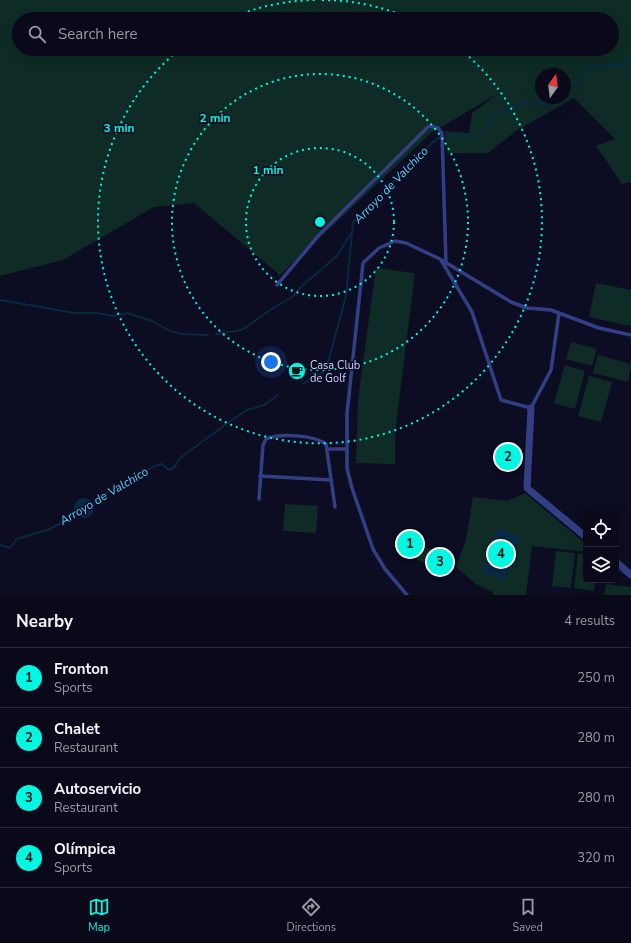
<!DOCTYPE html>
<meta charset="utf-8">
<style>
:root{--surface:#09091a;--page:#171727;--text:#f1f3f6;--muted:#999aa2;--line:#292a39;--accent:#00f7e2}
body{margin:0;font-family:"Nunito Sans",sans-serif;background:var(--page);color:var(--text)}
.controls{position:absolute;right:12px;bottom:12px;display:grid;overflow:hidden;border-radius:6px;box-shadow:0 4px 16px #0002}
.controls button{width:36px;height:36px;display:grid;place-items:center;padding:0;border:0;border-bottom:1px solid var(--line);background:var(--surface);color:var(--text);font:20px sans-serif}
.compass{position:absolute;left:535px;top:68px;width:36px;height:36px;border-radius:50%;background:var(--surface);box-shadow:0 4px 16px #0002;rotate:14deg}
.you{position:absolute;left:271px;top:362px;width:14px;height:14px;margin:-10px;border:3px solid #fff;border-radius:50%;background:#1a73e8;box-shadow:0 0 0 6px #1a73e833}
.badge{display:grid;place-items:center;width:26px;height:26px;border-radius:50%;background:var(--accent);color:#111;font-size:13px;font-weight:700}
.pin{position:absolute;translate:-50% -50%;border:2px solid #fff;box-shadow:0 1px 4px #0006}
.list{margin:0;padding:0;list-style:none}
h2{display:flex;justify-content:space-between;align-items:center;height:52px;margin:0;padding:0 16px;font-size:17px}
h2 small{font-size:13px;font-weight:400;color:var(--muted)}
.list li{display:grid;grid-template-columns:26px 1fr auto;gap:12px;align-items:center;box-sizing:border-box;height:60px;padding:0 16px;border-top:1px solid var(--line)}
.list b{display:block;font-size:15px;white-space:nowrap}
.list p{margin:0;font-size:13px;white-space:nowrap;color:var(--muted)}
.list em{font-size:13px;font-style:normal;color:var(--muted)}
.icon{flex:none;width:22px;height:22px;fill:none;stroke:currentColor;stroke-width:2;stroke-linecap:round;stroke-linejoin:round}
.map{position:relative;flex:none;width:631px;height:595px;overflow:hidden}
.search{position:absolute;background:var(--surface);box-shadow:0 4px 16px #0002;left:12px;right:12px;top:12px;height:44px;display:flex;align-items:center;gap:10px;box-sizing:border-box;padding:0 14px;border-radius:22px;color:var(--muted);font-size:15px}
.sheet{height:292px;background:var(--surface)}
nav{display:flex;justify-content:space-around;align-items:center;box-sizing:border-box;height:56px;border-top:1px solid var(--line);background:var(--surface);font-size:11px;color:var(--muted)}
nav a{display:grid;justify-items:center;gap:2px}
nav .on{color:var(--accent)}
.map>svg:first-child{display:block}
.green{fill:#0e2c25;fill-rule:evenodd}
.water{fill:#082944}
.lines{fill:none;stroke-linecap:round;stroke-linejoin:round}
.stream{stroke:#082944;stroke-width:2}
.lane{stroke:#333f84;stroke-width:3.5}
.street{stroke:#333f84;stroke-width:7}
.ring{fill:none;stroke:#00f7e2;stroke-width:2;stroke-dasharray:2 4}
.labels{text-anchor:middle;stroke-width:3;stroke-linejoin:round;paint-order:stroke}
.poi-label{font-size:11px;fill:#ccd0ff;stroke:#0c0c22;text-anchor:start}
.water-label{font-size:12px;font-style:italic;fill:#5ad1ff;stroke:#0c0c22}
.centre{fill:#00f7e2;stroke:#0c0c22;stroke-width:2}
.ring-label{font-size:12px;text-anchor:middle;font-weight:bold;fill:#00f7e2;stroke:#0c0c22;stroke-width:3;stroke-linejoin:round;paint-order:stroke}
</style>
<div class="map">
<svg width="631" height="595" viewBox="0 0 631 595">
<rect width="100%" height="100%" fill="#0c0c22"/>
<path class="green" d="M0,0H631V182L622,184L596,146L615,139L574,98L516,131L488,153H447L445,131L469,133L472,113L499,93L431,133L280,275L194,203L154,207L63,260L0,276ZM19,19H612V49H19ZM541,74H565V98H541Z
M376,268L415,273L395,433V464L356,463L358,399Z
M596,283L631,290V326L589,317Z
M571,342L597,349L592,366L566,359Z
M598,355L631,364L628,382L593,373Z
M565,365L585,371L575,409L554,403Z
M589,376L612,382L601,422L578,416Z
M525,493L586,544V552L532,546L526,595H493V592L477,585L456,567L466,540L473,497L508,501Z
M285,504L318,506L316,533L283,531Z
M403,537L437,552L432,566L397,552Z
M556,551L575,553L571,588L552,586Z
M578,553L586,554V580H595L594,591L574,588Z
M606,584L631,587V595H604Z"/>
<path class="water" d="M74 508a10 10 0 1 1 20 0a10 10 0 1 1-20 0Z
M498,528L520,537L504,580L482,572Z"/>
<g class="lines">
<path class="stream" d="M565,92L576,82L583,73L600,66H618L631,59
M0,300L75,313H97L112,316L127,313L152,321L170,331L183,334L208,335
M216,334L242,330L270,310L292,297L303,285L337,256L351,233
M303,384L326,370L346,296L353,222L436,139L449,135L477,138L496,115L524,103L551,105L559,98
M92,505L106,494L155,466L162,464L169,470L174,468L180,458L236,417L247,410L264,405L278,395
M0,545L10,548L17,539L50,529L78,514"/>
<path class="lane" d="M441,260L472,312L501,400L531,408L551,370L559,313
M277,285L319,235L429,126L438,128L442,133L446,263
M327,449H347
M260,476L331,480
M259,499L263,445L266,439C279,433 314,435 326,444L335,507
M407,595L385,569L373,549L352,488L347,468V414L363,263L379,248L395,241L406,243L440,259L511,302L527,308L551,310L599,328L631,335"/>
<path class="street" d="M531,408L527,488L586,537
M616,562L631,575"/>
</g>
<g class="ring">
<circle cx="320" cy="222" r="74"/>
<circle cx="320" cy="222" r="148"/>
<path d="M231 18A222 222 0 0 1 318 0M322 0A222 222 0 0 1 409 18M460 49A222 222 0 1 1 180 49"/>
</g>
<defs>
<symbol id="cafe-disc" viewBox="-11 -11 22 22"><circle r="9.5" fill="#00f7e2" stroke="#0c0c22"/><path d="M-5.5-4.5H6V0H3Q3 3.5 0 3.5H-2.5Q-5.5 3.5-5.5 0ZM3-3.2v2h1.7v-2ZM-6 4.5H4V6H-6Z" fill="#111"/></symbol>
</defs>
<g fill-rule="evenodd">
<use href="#cafe-disc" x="287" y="361" width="20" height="20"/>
</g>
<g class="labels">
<g class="poi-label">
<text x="310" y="369">Casa Club<tspan x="310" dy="13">de Golf</tspan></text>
</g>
<g class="water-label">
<text transform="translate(391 185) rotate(-46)" y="4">Arroyo de Valchico</text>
<text transform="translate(104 496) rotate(-31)" y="4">Arroyo de Valchico</text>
</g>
</g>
<circle cx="320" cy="222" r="6" class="centre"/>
<g class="ring-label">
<text x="215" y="122">2 min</text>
<text x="119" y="132">3 min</text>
<text x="268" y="174">1 min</text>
</g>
</svg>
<div class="controls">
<button><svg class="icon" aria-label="locate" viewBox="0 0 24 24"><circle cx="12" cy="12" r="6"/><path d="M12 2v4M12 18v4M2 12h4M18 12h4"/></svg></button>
<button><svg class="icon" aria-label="layers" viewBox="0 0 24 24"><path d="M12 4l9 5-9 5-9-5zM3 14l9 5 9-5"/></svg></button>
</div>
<svg class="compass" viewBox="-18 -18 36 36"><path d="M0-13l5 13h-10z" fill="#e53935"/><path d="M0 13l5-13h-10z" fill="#999aa2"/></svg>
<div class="you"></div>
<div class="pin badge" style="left:410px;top:544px">1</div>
<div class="pin badge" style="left:508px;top:457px">2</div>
<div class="pin badge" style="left:440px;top:562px">3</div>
<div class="pin badge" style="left:501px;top:554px">4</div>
<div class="search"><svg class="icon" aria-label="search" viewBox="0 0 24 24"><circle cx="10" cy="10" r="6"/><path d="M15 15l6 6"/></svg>Search here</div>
</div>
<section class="sheet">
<h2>Nearby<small>4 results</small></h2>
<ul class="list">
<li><span class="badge">1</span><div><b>Fronton</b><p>Sports</p></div><em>250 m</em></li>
<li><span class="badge">2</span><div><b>Chalet</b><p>Restaurant</p></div><em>280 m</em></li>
<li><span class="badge">3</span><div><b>Autoservicio</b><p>Restaurant</p></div><em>280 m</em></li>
<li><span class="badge">4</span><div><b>Olímpica</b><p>Sports</p></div><em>320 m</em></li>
</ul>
</section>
<nav>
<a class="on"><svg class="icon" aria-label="map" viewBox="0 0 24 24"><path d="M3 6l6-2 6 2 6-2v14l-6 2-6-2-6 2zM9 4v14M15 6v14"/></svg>Map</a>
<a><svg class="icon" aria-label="directions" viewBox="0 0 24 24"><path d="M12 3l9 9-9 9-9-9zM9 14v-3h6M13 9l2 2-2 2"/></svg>Directions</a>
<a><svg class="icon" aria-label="saved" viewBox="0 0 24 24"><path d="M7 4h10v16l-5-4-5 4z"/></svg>Saved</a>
</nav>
